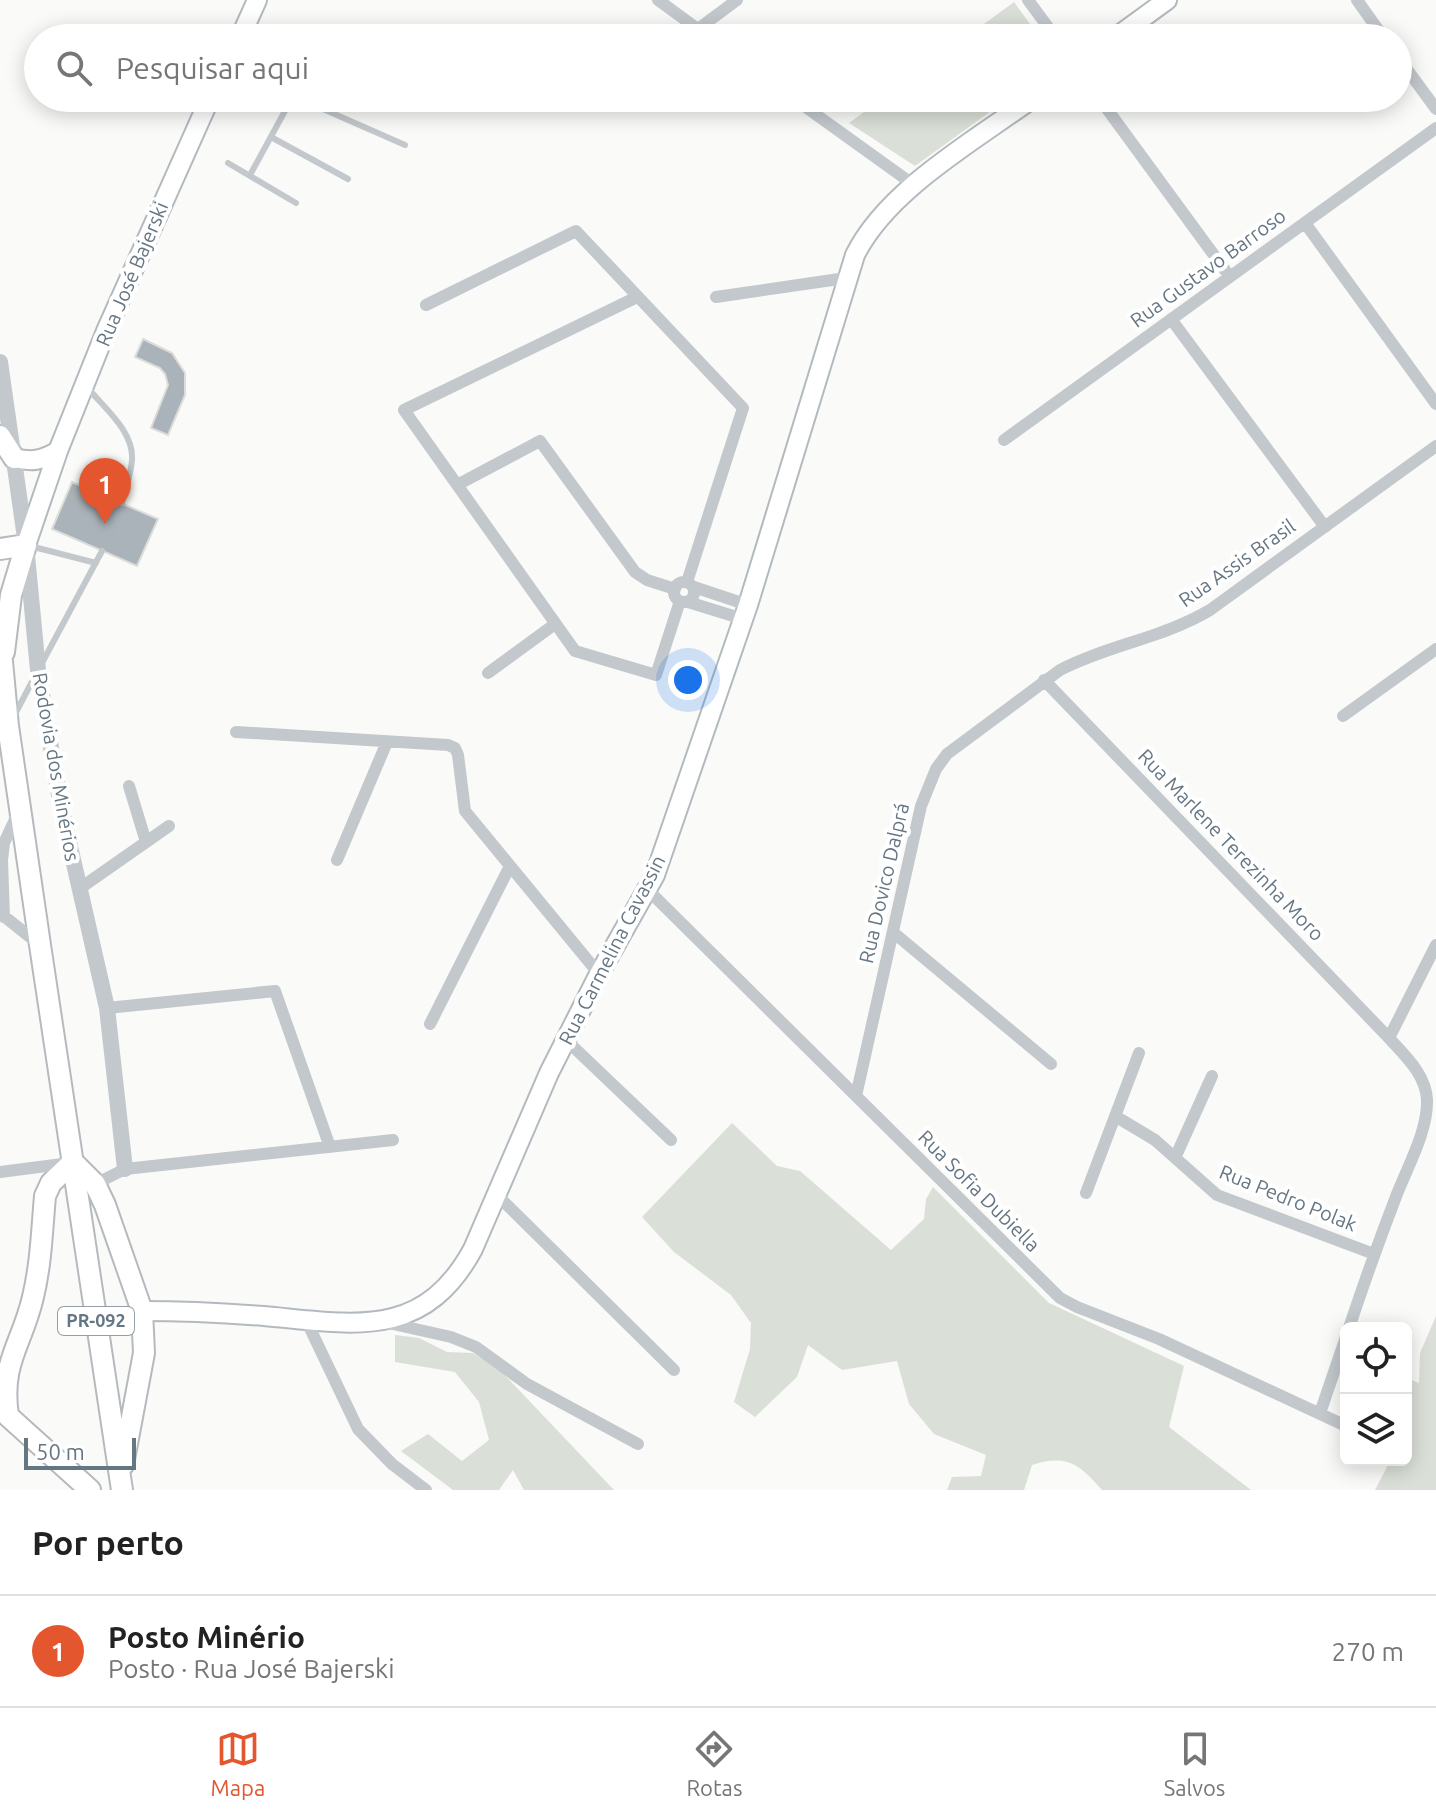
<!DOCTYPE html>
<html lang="pt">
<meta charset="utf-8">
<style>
:root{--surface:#fff;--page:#f6f6f6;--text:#222;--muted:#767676;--line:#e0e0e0;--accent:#e4572e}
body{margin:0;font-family:Ubuntu,sans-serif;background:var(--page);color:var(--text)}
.controls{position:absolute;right:24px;bottom:24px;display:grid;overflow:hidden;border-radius:12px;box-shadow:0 4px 20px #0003}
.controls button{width:72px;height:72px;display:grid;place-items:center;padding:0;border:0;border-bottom:2px solid var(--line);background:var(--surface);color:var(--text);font:40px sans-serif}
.scale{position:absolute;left:24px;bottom:20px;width:112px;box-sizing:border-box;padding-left:8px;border:4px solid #657683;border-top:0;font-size:22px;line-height:28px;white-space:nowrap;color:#657683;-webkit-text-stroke:6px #fff;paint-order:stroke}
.you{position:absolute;left:688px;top:680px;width:28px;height:28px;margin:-20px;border:6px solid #fff;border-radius:50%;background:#1a73e8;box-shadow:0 0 0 12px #1a73e833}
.badge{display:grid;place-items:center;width:52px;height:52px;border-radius:50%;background:var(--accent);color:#fff;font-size:26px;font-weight:700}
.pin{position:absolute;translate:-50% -66px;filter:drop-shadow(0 2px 4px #0008)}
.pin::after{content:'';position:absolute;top:42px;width:28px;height:24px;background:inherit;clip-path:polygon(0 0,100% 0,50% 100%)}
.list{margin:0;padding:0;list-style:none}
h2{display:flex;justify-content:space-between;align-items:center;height:104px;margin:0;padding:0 32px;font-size:34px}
h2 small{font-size:26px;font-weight:400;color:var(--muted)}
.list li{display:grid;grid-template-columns:52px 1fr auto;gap:24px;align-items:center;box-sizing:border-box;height:112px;padding:0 32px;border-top:2px solid var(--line)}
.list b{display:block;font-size:30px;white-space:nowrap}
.list p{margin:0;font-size:26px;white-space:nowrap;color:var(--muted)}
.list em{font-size:26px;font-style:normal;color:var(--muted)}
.icon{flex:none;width:44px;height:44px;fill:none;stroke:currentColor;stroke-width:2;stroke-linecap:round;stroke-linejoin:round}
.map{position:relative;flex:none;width:1436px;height:1490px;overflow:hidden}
.search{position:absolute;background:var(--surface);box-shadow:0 4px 20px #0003;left:24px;right:24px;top:24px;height:88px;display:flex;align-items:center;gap:20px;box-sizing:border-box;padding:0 28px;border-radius:44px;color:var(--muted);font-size:30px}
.sheet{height:216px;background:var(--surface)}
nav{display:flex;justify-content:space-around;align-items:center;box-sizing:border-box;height:112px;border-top:2px solid var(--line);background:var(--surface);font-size:22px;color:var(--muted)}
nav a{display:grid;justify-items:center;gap:4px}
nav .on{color:var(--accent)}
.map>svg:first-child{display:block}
.green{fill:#dadfd7}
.building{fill:#aab3b9;stroke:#dcdcda;stroke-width:2}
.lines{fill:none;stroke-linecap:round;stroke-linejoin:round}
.secondary-casing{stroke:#b3babf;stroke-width:22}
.primary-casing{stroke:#b5babe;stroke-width:24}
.service{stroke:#c3c8cc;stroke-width:6}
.minor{stroke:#c3c8cc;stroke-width:12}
.tertiary{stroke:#c3c8cc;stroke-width:16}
.secondary{stroke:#fff;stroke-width:18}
.primary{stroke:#fff;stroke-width:20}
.labels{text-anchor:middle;stroke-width:8;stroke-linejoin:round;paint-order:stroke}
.shield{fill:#fff;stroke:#939fa8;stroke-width:2}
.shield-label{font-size:18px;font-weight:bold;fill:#657683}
.street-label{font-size:20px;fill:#657683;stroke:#fff}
</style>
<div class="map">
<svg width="1436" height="1490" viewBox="0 0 1436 1490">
<rect width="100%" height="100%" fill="#fafaf8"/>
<path class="green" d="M1014,2L1040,38H965Z
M883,98H1009L915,166L849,123Z
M732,1123L777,1166L800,1171L891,1250L924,1219L926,1199L933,1187L1049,1303L1184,1366L1169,1427L1251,1490H1102C1079,1464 1067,1454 1032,1465L1024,1490H947L952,1477L981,1476L986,1455L934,1434L909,1404L897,1361L842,1370L808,1345L797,1377L755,1417L734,1402L750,1349L751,1323L731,1295L674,1252L642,1217Z
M1436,1316V1490H1375L1387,1467L1388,1460H1406V1378L1419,1383L1420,1353Z
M395,1335L419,1338L447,1352L473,1353L499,1369L614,1490H524L513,1470L499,1490H453L401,1451L428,1434L462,1461L489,1440L479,1402L455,1372L395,1362Z"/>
<path class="building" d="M143,339L172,353L185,373V395L168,435L151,428L168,385L165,374L160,368L135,357Z
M72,482L158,519L137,566L52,529Z"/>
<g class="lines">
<defs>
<path id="secondary" d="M240,38L257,0
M1115,38L1167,0
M14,458C32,462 41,461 58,451
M26,545L58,451L106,331L210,98
M142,1311C183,1311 224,1313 264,1316C353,1324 423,1341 473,1249L549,1073L599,974L655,875L748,605L855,255C887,190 974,141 1033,98"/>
<path id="primary" d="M0,436L14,458
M0,549L26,545
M0,640L8,726L40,945L122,1490
M4,652L11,595L26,545
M73,1162L51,1183L45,1196C42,1230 41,1264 33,1297C22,1345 0,1362 8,1416L90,1490
M73,1162L95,1184L105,1205L142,1311L144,1353L123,1465"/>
</defs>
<use href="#secondary" class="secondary-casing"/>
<use href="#primary" class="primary-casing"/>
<path class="service" d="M298,98L405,145
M271,137L348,179
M228,163L296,203
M250,175L292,98
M87,387C104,408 134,431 132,460C131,474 125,490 122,503
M30,546L96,563
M42,663L102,551
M14,716L35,676"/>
<path class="minor" d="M658,0L710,38
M1028,0L1056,38
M1357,0L1384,38
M698,29L737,0
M1398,57L1436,109
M793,98L914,185
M1099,98L1230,277
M1305,223L1436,404
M637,297L404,410L575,651L656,675L680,601
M716,297L846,278
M426,305L576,231L743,408L687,582
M1171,319L1325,527
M1004,440L1436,128
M457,485L540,441L635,572L647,580L675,589
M674 592a10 10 0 1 1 20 0a10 10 0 1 1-20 0Z
M694,587L748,605
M688,602L743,619
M488,673L555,624
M1044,680L1389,1038C1404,1055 1426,1074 1427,1100C1428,1130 1408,1166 1397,1194C1380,1238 1364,1283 1349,1328
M1343,716L1436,649
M236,732L448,745L455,748L458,755L465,811L599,974
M129,786L146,842
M337,860L387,742
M79,889L169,826
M648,890L1060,1298L1077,1307L1159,1339L1346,1426
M0,913L40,945
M4,917L2,860L4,843L19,811
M894,933L1051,1064
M107,1008L275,991L330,1147
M430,1024L510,866
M1389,1038L1436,945
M565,1039L671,1140
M856,1096L921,806L936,769L947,754L1060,670C1108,645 1163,638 1210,610L1436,446
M1115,1116L1155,1140L1217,1195L1374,1254
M1175,1158L1212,1076
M0,1172L70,1163
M95,1184L125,1169L393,1140
M1086,1193L1139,1053
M496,1194L674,1370
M306,1320L358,1429L392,1464L426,1490
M384,1322L451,1337L476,1347L527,1384L638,1444
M1320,1413L1346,1337"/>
<path class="tertiary" d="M0,362L26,545L38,670L61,807L107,1008L125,1169"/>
<use href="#secondary" class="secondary"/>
<use href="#primary" class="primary"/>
</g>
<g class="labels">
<rect class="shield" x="58" y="1307" width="76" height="28" rx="6"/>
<g class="shield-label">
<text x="96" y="1327">PR-092</text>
</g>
<g class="street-label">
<text transform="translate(1208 268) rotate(-36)" y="7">Rua Gustavo Barroso</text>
<text transform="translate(132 274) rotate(-67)" y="7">Rua José Bajerski</text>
<text transform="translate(1237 563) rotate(-35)" y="7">Rua Assis Brasil</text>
<text transform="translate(56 767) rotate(80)" y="7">Rodovia dos Minérios</text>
<text transform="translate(1231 845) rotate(46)" y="7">Rua Marlene Terezinha Moro</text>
<text transform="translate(884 883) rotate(-77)" y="7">Rua Dovico Dalprá</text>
<text transform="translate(612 950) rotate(-63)" y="7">Rua Carmelina Cavassin</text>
<text transform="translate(979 1191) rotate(45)" y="7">Rua Sofia Dubiella</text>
<text transform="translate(1288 1198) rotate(22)" y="7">Rua Pedro Polak</text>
</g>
</g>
</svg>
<div class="controls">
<button><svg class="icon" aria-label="locate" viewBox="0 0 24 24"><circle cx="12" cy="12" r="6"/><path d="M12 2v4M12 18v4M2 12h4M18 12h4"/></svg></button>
<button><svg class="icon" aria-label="layers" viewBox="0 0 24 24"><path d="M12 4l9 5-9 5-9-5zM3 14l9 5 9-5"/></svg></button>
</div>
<div class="scale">50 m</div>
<div class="you"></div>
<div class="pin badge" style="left:105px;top:524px">1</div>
<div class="search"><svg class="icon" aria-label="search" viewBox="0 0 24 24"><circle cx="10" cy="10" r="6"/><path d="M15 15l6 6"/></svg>Pesquisar aqui</div>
</div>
<section class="sheet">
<h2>Por perto<small></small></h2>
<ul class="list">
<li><span class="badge">1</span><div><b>Posto Minério</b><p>Posto · Rua José Bajerski</p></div><em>270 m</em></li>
</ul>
</section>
<nav>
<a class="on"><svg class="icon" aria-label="map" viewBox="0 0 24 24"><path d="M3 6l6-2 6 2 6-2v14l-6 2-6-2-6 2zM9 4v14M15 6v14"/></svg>Mapa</a>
<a><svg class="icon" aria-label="directions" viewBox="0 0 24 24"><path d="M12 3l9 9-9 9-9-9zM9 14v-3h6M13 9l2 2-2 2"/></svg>Rotas</a>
<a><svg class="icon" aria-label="saved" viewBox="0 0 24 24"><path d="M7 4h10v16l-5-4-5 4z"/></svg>Salvos</a>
</nav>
